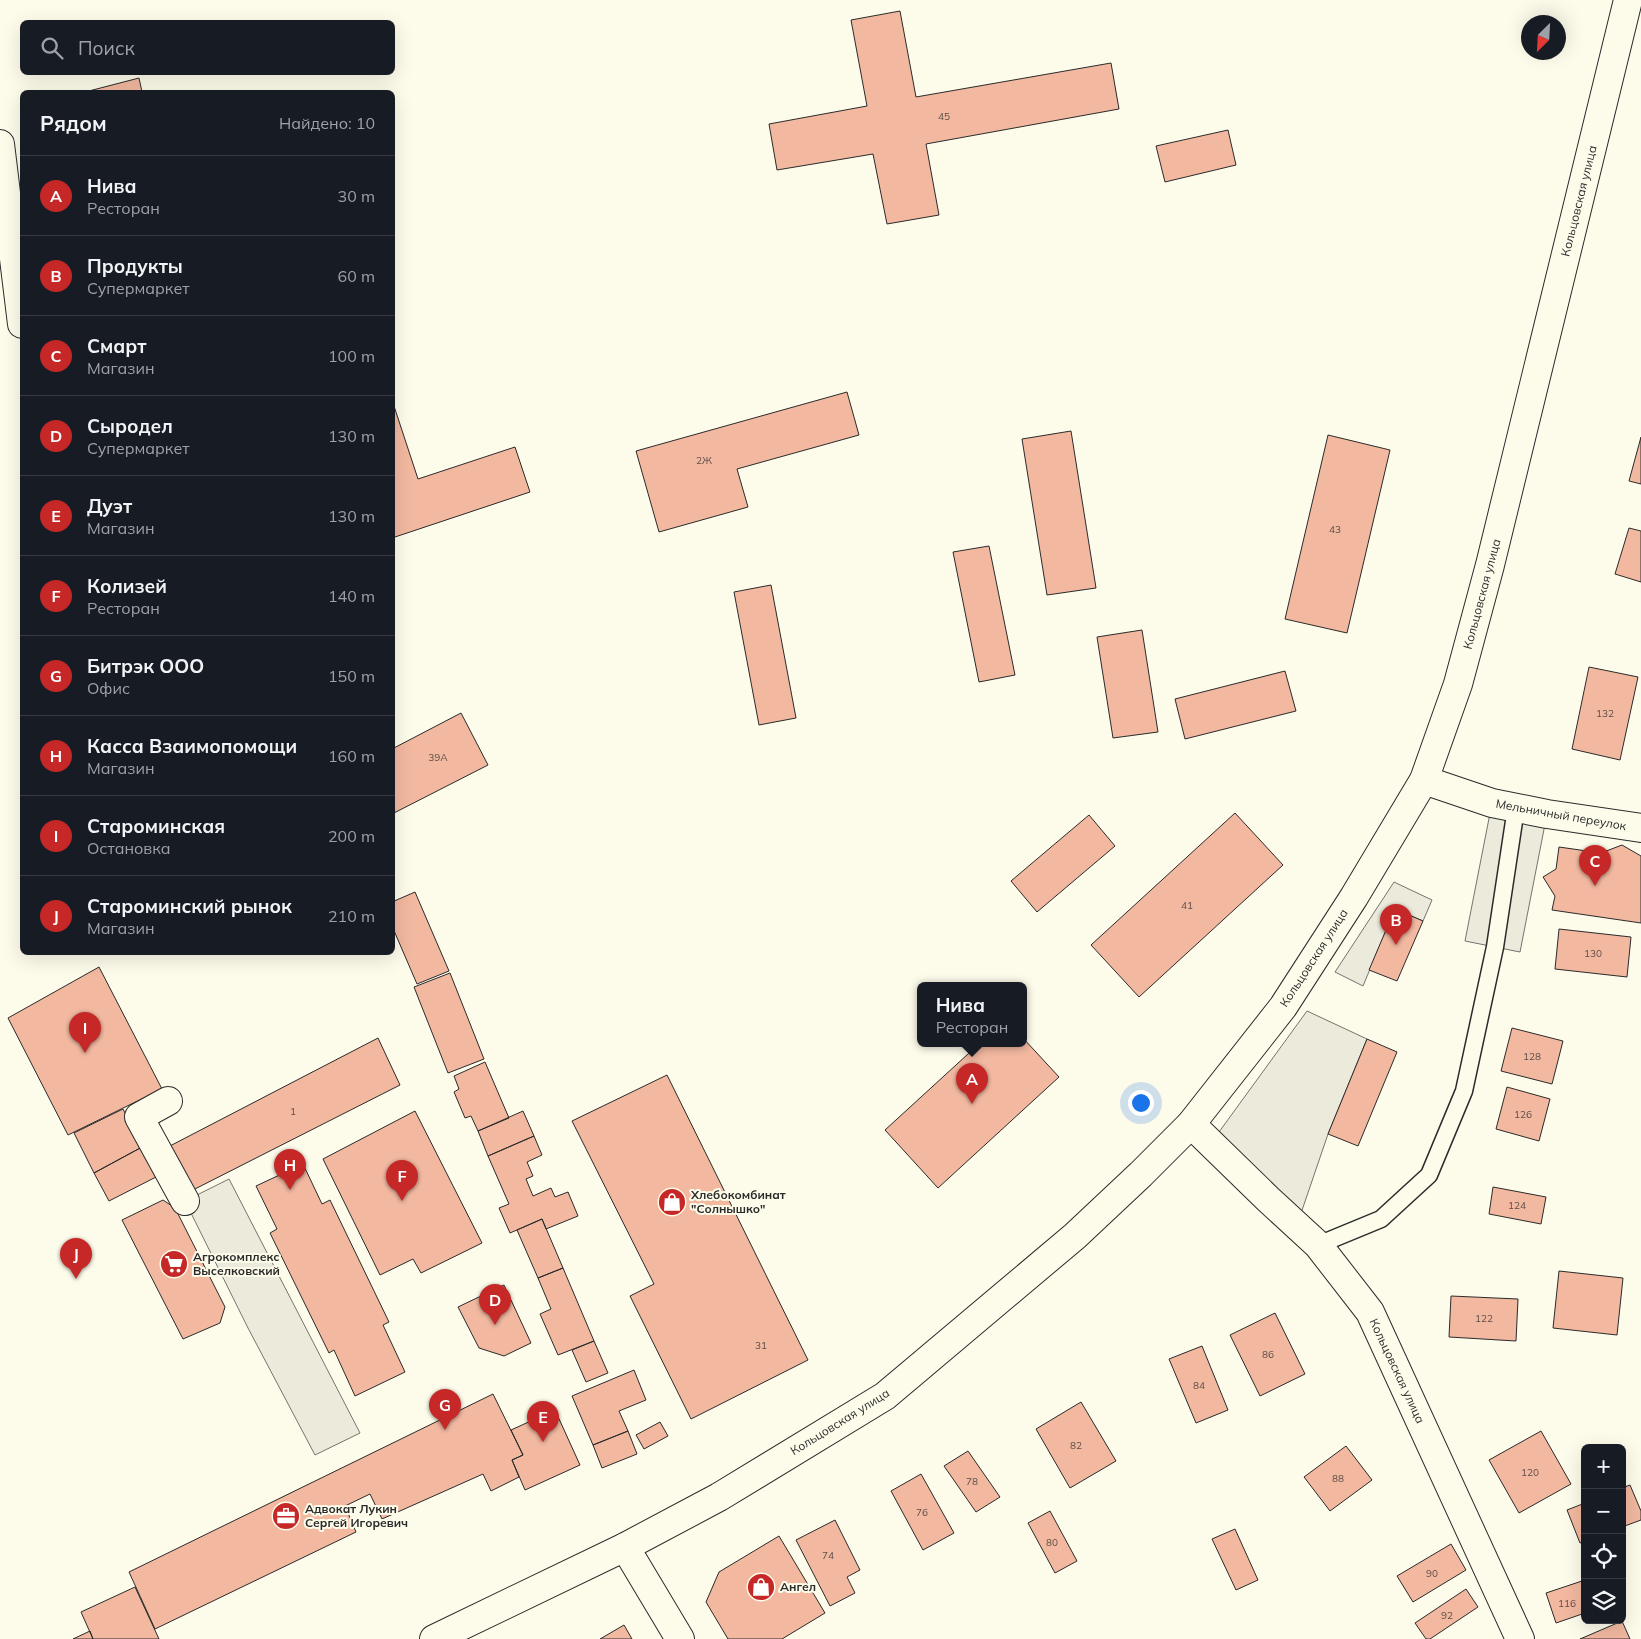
<!DOCTYPE html>
<html lang="ru">
<meta charset="utf-8">
<style>
:root{--surface:#171b24;--page:#20242c;--text:#f1f3f6;--muted:#9ea1a6;--line:#363941;--accent:#c62828}
body{margin:0;font-family:Mulish,sans-serif;background:var(--page);color:var(--text)}
.controls{position:absolute;right:15px;bottom:15px;display:grid;overflow:hidden;border-radius:8px;box-shadow:0 5px 20px #0002}
.controls button{width:45px;height:45px;display:grid;place-items:center;padding:0;border:0;border-bottom:1px solid var(--line);background:var(--surface);color:var(--text);font:25px sans-serif}
.compass{position:absolute;left:1521px;top:15px;width:45px;height:45px;border-radius:50%;background:var(--surface);box-shadow:0 5px 20px #0002;rotate:204deg}
.you{position:absolute;left:1140px;top:1102px;width:18px;height:18px;margin:-12px;border:4px solid #fff;border-radius:50%;background:#1a73e8;box-shadow:0 0 0 8px #1a73e833}
.badge{display:grid;place-items:center;width:32px;height:32px;border-radius:50%;background:var(--accent);color:#fff;font-size:16px;font-weight:700}
.pin{position:absolute;translate:-50% -41px;filter:drop-shadow(0 1px 2px #0008)}
.pin::after{content:'';position:absolute;top:26px;width:18px;height:15px;background:inherit;clip-path:polygon(0 0,100% 0,50% 100%)}
.popup{position:absolute;left:917px;top:982px;width:110px;height:65px;box-sizing:border-box;display:grid;place-content:center;border-radius:8px;background:var(--surface);filter:drop-shadow(0 1px 4px #0005);font-size:16px;white-space:nowrap;color:var(--muted)}
.popup b{font-size:19px;color:var(--text)}
.popup::after{content:'';position:absolute;left:50%;top:100%;margin-left:-10px;border:10px solid transparent;border-top-color:var(--surface)}
.list{margin:0;padding:0;list-style:none}
h2{display:flex;justify-content:space-between;align-items:center;height:65px;margin:0;padding:0 20px;font-size:21px}
h2 small{font-size:16px;font-weight:400;color:var(--muted)}
.list li{display:grid;grid-template-columns:32px 1fr auto;gap:15px;align-items:center;box-sizing:border-box;height:80px;padding:0 20px;border-top:1px solid var(--line)}
.list b{display:block;font-size:19px;white-space:nowrap}
.list p{margin:0;font-size:16px;white-space:nowrap;color:var(--muted)}
.list em{font-size:16px;font-style:normal;color:var(--muted)}
.icon{flex:none;width:28px;height:28px;fill:none;stroke:currentColor;stroke-width:2;stroke-linecap:round;stroke-linejoin:round}
.map{position:relative;flex:none;width:1641px;height:1639px;overflow:hidden}
.search{position:absolute;background:var(--surface);box-shadow:0 5px 20px #0002;left:20px;top:20px;width:375px;height:55px;display:flex;align-items:center;gap:12px;box-sizing:border-box;padding:0 18px;border-radius:8px;color:var(--muted);font-size:19px}
.panel{position:absolute;background:var(--surface);box-shadow:0 5px 20px #0002;left:20px;top:90px;width:375px;height:865px;border-radius:8px}
.map>svg:first-child{display:block}
.parking{fill:#eceadb;stroke:#74746e}
.building{fill:#f2b8a0;stroke:#2b2b2b}
.lines{fill:none;stroke-linecap:round;stroke-linejoin:round}
.lane-casing{stroke:#2b2b2b;stroke-width:19}
.street-casing{stroke:#2b2b2b;stroke-width:30}
.secondary-casing{stroke:#2b2b2b;stroke-width:30}
.lane{stroke:#fdfbea;stroke-width:16}
.street{stroke:#fdfbea;stroke-width:28}
.secondary{stroke:#fdfbea;stroke-width:28}
.labels{text-anchor:middle;stroke-width:4;stroke-linejoin:round;paint-order:stroke}
.number-label{font-size:10px;fill:#5d4e48}
.street-label{font-size:12px;fill:#2b2b2b;stroke:#fdfbea}
.poi-label{font-size:12px;font-weight:bold;fill:#2b2b2b;stroke:#fdfbea;text-anchor:start}
</style>
<div class="map">
<svg width="1641" height="1639" viewBox="0 0 1641 1639">
<rect width="100%" height="100%" fill="#fdfbea"/>
<path class="parking" d="M1492,803L1547,814L1520,952L1465,941Z
M1394,882L1432,900L1423,921L1395,909L1363,986L1335,972Z
M1307,1011L1367,1039L1328,1134L1297,1225L1211,1143Z
M229,1179L360,1433L315,1455L248,1328L185,1201Z"/>
<path class="building" d="M900,11L916,97L1111,63L1119,109L926,144L939,215L887,224L873,154L777,170L769,124L867,106L851,20Z
M139,78L142,92H85Z
M1228,130L1236,165L1165,182L1156,146Z
M847,392L859,435L737,469L748,507L659,532L636,451Z
M392,400L418,479L515,447L530,492L392,538Z
M1071,431L1096,588L1047,595L1022,439Z
M1328,435L1390,450L1347,633L1285,619Z
M1641,437V484L1629,481Z
M1629,528L1641,531V582L1615,574Z
M989,546L1015,675L979,682L953,552Z
M771,585L796,718L759,725L734,592Z
M1142,630L1158,732L1113,738L1097,637Z
M1589,667L1638,677L1620,760L1572,749Z
M1285,671L1296,711L1185,739L1175,699Z
M461,713L488,765L392,814V749Z
M1235,813L1283,865L1139,997L1091,945Z
M1089,815L1115,846L1037,912L1011,881Z
M1622,845L1641,856V923L1552,910L1555,896L1543,877L1556,869L1559,847L1601,853Z
M415,892L449,971L417,984L392,926V902Z
M1395,909L1423,921L1397,981L1369,970Z
M1559,929L1631,937L1627,977L1555,969Z
M99,967L162,1089L68,1135L8,1018Z
M450,973L484,1059L448,1073L414,987Z
M1512,1028L1563,1041L1552,1084L1501,1071Z
M378,1038L400,1085L189,1192L166,1148Z
M1023,1038L1059,1077L938,1188L885,1130L980,1043H1023Z
M1367,1039L1397,1052L1358,1146L1328,1134Z
M485,1062L509,1118L478,1131L471,1116L465,1118L454,1092L459,1089L454,1076Z
M667,1075L808,1360L691,1419L630,1296L654,1284L572,1121Z
M1507,1087L1550,1099L1539,1141L1496,1129Z
M123,1109L142,1147L94,1173L74,1133Z
M415,1111L482,1243L421,1273L413,1259L380,1275L323,1159Z
M523,1111L534,1136L488,1156L478,1131Z
M534,1136L542,1155L527,1162L533,1176L526,1179L533,1196L551,1188L555,1197L568,1192L578,1216L546,1229L542,1219L510,1233L499,1208L509,1204L488,1156Z
M142,1147L158,1176L109,1201L94,1173Z
M303,1164L322,1204L330,1200L389,1322L383,1325L405,1372L355,1396L334,1350L329,1353L270,1233L277,1229L256,1186Z
M1493,1187L1546,1197L1541,1224L1489,1214Z
M163,1200L175,1208L225,1307L220,1323L183,1339L122,1220Z
M542,1219L563,1268L538,1278L517,1230Z
M563,1268L594,1341L558,1355L540,1314L551,1309L538,1278Z
M1559,1271L1623,1278L1617,1335L1553,1328Z
M504,1285L531,1343L504,1356L479,1348L458,1307Z
M1451,1296L1518,1299L1516,1341L1449,1337Z
M1275,1313L1305,1374L1260,1396L1230,1335Z
M594,1341L608,1373L586,1382L572,1350Z
M1202,1346L1228,1410L1196,1423L1169,1359Z
M634,1370L646,1400L619,1411L628,1431L593,1445L572,1396Z
M493,1394L523,1455L512,1460L519,1477L491,1491L483,1474L382,1519L370,1494L345,1506L356,1532L155,1629L129,1572Z
M1081,1402L1116,1461L1070,1488L1036,1429Z
M555,1410L580,1465L525,1490L512,1460L523,1455L511,1430Z
M660,1422L668,1436L644,1449L636,1435Z
M628,1431L637,1454L602,1468L593,1445Z
M1541,1431L1571,1484L1519,1513L1489,1460Z
M1346,1446L1372,1480L1330,1511L1304,1477Z
M968,1451L1000,1497L976,1512L944,1466Z
M921,1474L954,1533L923,1550L891,1491Z
M1630,1485L1641,1511V1520L1622,1527V1488Z
M1585,1503V1541L1580,1543L1567,1510Z
M1050,1511L1077,1561L1055,1573L1028,1523Z
M835,1520L860,1570L847,1577L855,1593L830,1606L796,1540Z
M1235,1529L1258,1580L1236,1590L1212,1539Z
M779,1536L825,1613L782,1639H728L706,1602L719,1572Z
M1451,1544L1466,1570L1413,1602L1397,1576Z
M1585,1580V1613L1556,1623L1546,1593Z
M135,1587L159,1639H93L81,1612Z
M1466,1589L1478,1607L1430,1639H1426L1415,1623Z
M1622,1621L1630,1639H1580Z
M624,1625L632,1639H600Z
M90,1631L93,1639H73Z"/>
<g class="lines">
<defs>
<path id="lane" d="M1318,1245L1381,1219L1429,1175L1464,1091L1495,947L1516,808"/>
<path id="street" d="M0,144L22,324
M1424,780L1492,803L1547,814L1641,828
M168,1101L139,1117L185,1201
M1191,1124L1268,1199L1318,1245L1370,1312L1520,1639
M625,1547L680,1639"/>
<path id="secondary" d="M434,1639L625,1547L719,1497L885,1396L1075,1236L1141,1174L1191,1124L1283,1007L1354,897L1424,780L1458,684L1490,565L1628,0"/>
</defs>
<use href="#lane" class="lane-casing"/>
<use href="#street" class="street-casing"/>
<use href="#secondary" class="secondary-casing"/>
<use href="#lane" class="lane"/>
<use href="#street" class="street"/>
<use href="#secondary" class="secondary"/>
</g>
<defs>
<symbol id="shop-disc" viewBox="-11 -11 22 22"><circle r="9.5" fill="#c62828" stroke="#fdfbea"/><path d="M-5-2.5h2.3a2.7 3.5 0 0 1 5.4 0H5L5.5 6h-11ZM-1.5-2.5h3a1.5 2.3 0 0 0-3 0Z" fill="#fff"/></symbol>
<symbol id="supermarket-disc" viewBox="-11 -11 22 22"><circle r="9.5" fill="#c62828" stroke="#fdfbea"/><path d="M-6-5.5h2.5l.6 2H6L4.5 2H-2.5L-4.4-4H-6ZM-1.5 3.2a1.3 1.3 0 1 0 .1 0ZM3 3.2a1.3 1.3 0 1 0 .1 0Z" fill="#fff"/></symbol>
<symbol id="office-disc" viewBox="-11 -11 22 22"><circle r="9.5" fill="#c62828" stroke="#fdfbea"/><path d="M-6-3h4V-5.5h4V-3h4V5H-6ZM-1-4.5V-3h2v-1.5ZM-6 0V1H6V0Z" fill="#fff"/></symbol>
</defs>
<g fill-rule="evenodd">
<use href="#shop-disc" x="656" y="1186" width="32" height="32"/>
<use href="#supermarket-disc" x="158" y="1248" width="32" height="32"/>
<use href="#office-disc" x="270" y="1500" width="32" height="32"/>
<use href="#shop-disc" x="745" y="1571" width="32" height="32"/>
</g>
<g class="labels">
<g class="number-label">
<text x="944" y="120">45</text>
<text x="704" y="464">2Ж</text>
<text x="1335" y="533">43</text>
<text x="1605" y="717">132</text>
<text x="438" y="761">39А</text>
<text x="1187" y="909">41</text>
<text x="1593" y="957">130</text>
<text x="1532" y="1060">128</text>
<text x="293" y="1115">1</text>
<text x="1523" y="1118">126</text>
<text x="1517" y="1209">124</text>
<text x="1484" y="1322">122</text>
<text x="761" y="1349">31</text>
<text x="1268" y="1358">86</text>
<text x="1199" y="1389">84</text>
<text x="1076" y="1449">82</text>
<text x="1530" y="1476">120</text>
<text x="1338" y="1482">88</text>
<text x="972" y="1485">78</text>
<text x="922" y="1516">76</text>
<text x="1052" y="1546">80</text>
<text x="828" y="1559">74</text>
<text x="1432" y="1577">90</text>
<text x="1567" y="1607">116</text>
<text x="1447" y="1619">92</text>
</g>
<g class="street-label">
<text transform="translate(1579 201) rotate(-76)" y="4">Кольцовская улица</text>
<text transform="translate(1482 594) rotate(-75)" y="4">Кольцовская улица</text>
<text transform="translate(1561 815) rotate(10)" y="4">Мельничный переулок</text>
<text transform="translate(1314 958) rotate(-57)" y="4">Кольцовская улица</text>
<text transform="translate(1397 1371) rotate(65)" y="4">Кольцовская улица</text>
<text transform="translate(840 1422) rotate(-32)" y="4">Кольцовская улица</text>
</g>
<g class="poi-label">
<text x="691" y="1199">Хлебокомбинат<tspan x="691" dy="14">"Солнышко"</tspan></text>
<text x="193" y="1261">Агрокомплекс<tspan x="193" dy="14">Выселковский</tspan></text>
<text x="305" y="1513">Адвокат Лукин<tspan x="305" dy="14">Сергей Игоревич</tspan></text>
<text x="780" y="1591">Ангел</text>
</g>
</g>
</svg>
<div class="controls">
<button>+</button>
<button>−</button>
<button><svg class="icon" aria-label="locate" viewBox="0 0 24 24"><circle cx="12" cy="12" r="6"/><path d="M12 2v4M12 18v4M2 12h4M18 12h4"/></svg></button>
<button><svg class="icon" aria-label="layers" viewBox="0 0 24 24"><path d="M12 4l9 5-9 5-9-5zM3 14l9 5 9-5"/></svg></button>
</div>
<svg class="compass" viewBox="-18 -18 36 36"><path d="M0-13l5 13h-10z" fill="#e53935"/><path d="M0 13l5-13h-10z" fill="#9ea1a6"/></svg>
<div class="you"></div>
<div class="pin badge" style="left:972px;top:1104px">A</div>
<div class="popup"><b>Нива</b>Ресторан</div>
<div class="pin badge" style="left:1396px;top:945px">B</div>
<div class="pin badge" style="left:1595px;top:886px">C</div>
<div class="pin badge" style="left:495px;top:1325px">D</div>
<div class="pin badge" style="left:543px;top:1442px">E</div>
<div class="pin badge" style="left:402px;top:1201px">F</div>
<div class="pin badge" style="left:445px;top:1430px">G</div>
<div class="pin badge" style="left:290px;top:1190px">H</div>
<div class="pin badge" style="left:85px;top:1053px">I</div>
<div class="pin badge" style="left:76px;top:1279px">J</div>
<div class="search"><svg class="icon" aria-label="search" viewBox="0 0 24 24"><circle cx="10" cy="10" r="6"/><path d="M15 15l6 6"/></svg>Поиск</div>
<section class="panel">
<h2>Рядом<small>Найдено: 10</small></h2>
<ul class="list">
<li><span class="badge">A</span><div><b>Нива</b><p>Ресторан</p></div><em>30 m</em></li>
<li><span class="badge">B</span><div><b>Продукты</b><p>Супермаркет</p></div><em>60 m</em></li>
<li><span class="badge">C</span><div><b>Смарт</b><p>Магазин</p></div><em>100 m</em></li>
<li><span class="badge">D</span><div><b>Сыродел</b><p>Супермаркет</p></div><em>130 m</em></li>
<li><span class="badge">E</span><div><b>Дуэт</b><p>Магазин</p></div><em>130 m</em></li>
<li><span class="badge">F</span><div><b>Колизей</b><p>Ресторан</p></div><em>140 m</em></li>
<li><span class="badge">G</span><div><b>Битрэк ООО</b><p>Офис</p></div><em>150 m</em></li>
<li><span class="badge">H</span><div><b>Касса Взаимопомощи</b><p>Магазин</p></div><em>160 m</em></li>
<li><span class="badge">I</span><div><b>Староминская</b><p>Остановка</p></div><em>200 m</em></li>
<li><span class="badge">J</span><div><b>Староминский рынок</b><p>Магазин</p></div><em>210 m</em></li>
</ul>
</section>
</div>
